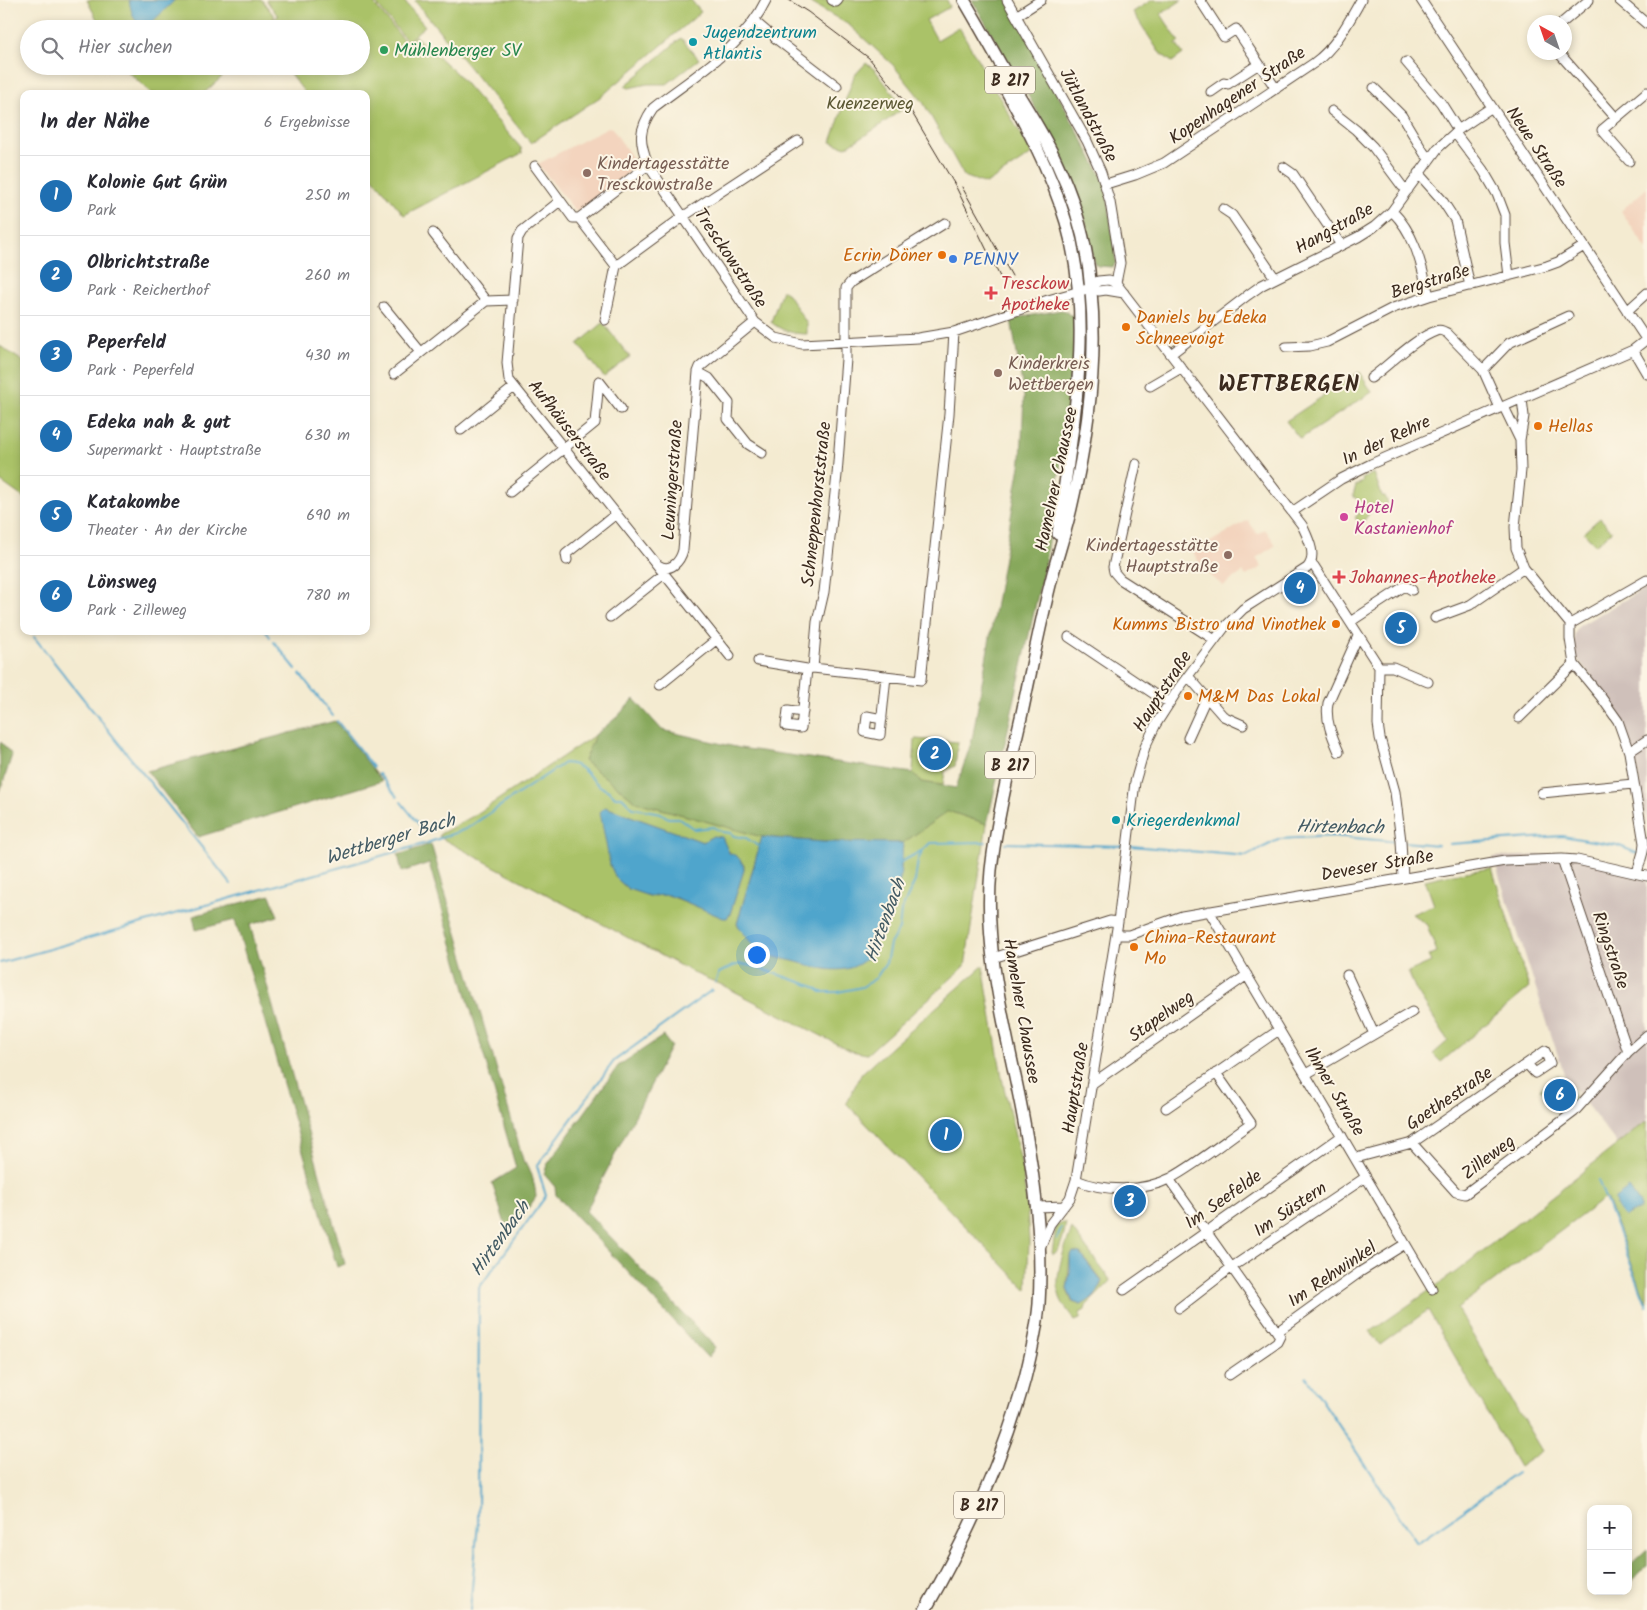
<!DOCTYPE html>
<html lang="de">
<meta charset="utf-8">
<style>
:root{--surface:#fff;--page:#f7f7f7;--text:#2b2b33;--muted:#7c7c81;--line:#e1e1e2;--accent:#1f6fb2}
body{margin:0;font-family:Kalam,sans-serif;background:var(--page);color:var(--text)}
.controls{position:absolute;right:15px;bottom:15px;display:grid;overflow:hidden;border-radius:10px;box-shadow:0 2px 8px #0003}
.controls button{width:45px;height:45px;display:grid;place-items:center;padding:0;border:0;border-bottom:1px solid var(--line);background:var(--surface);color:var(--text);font:25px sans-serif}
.compass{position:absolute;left:1527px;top:15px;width:45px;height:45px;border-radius:50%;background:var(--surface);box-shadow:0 2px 8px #0003;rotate:320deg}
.you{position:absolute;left:756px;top:954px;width:18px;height:18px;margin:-12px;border:4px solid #fff;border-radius:50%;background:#1a73e8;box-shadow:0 0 0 8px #1a73e833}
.badge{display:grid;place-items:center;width:32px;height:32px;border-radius:50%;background:var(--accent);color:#fff;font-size:16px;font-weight:700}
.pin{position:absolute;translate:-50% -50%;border:2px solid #fff;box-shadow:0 1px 5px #0006}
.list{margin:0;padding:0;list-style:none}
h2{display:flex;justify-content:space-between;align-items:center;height:65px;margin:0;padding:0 20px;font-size:21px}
h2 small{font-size:16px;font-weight:400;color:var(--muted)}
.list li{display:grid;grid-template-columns:32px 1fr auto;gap:15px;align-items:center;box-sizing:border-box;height:80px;padding:0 20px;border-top:1px solid var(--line)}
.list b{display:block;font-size:19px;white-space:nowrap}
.list p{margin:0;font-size:16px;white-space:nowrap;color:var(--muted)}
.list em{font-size:16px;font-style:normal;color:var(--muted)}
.icon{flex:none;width:28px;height:28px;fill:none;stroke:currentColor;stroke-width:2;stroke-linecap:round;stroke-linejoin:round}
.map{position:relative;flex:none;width:1647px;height:1610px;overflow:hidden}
.search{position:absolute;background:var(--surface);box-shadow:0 2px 8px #0003;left:20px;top:20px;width:350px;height:55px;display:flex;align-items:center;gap:12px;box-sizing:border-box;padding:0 18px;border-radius:28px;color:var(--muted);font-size:19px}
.panel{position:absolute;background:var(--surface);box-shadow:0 2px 8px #0003;left:20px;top:90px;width:350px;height:545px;border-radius:10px}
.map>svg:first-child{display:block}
.built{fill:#f3d4be}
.industrial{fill:#cfc0ba}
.green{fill:#aac268;stroke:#727643;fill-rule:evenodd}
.forest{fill:#87a85c;stroke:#61693d}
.water{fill:#50a5cc;stroke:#466875}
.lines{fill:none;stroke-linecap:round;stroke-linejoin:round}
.stream{stroke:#50a5cc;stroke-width:2}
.minor-casing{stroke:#574739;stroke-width:11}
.major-casing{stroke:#574739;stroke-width:14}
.minor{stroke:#fff;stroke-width:9}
.major{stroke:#fff;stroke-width:11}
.tram{stroke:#3b2a1e;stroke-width:1}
.culture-dot{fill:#0f9aa8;stroke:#fcf5e5;stroke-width:2}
.leisure-dot{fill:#2e9e5b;stroke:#fcf5e5;stroke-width:2}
.education-dot{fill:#8d6e63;stroke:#fcf5e5;stroke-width:2}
.food-dot{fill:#e8710a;stroke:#fcf5e5;stroke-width:2}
.shop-dot{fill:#3f7fe0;stroke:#fcf5e5;stroke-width:2}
.health-dot{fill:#e0444e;stroke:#fcf5e5;stroke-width:2}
.hotel-dot{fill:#d1479c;stroke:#fcf5e5;stroke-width:2}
.labels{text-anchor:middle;stroke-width:4;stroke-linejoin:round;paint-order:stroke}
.shield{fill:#fcf5e5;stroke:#75675a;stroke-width:1}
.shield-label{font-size:16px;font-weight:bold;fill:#3b2a1e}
.culture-label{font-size:18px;fill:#0d838f;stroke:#fcf5e5;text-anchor:start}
.leisure-label{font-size:18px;fill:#27864d;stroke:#fcf5e5;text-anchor:start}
.street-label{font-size:18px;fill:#3b2a1e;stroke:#fcf5e5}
.park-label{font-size:18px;fill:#5c5834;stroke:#fcf5e5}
.education-label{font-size:18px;fill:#785e54;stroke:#fcf5e5;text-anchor:start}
.food-label{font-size:18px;fill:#c56008;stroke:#fcf5e5;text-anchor:start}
.shop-label{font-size:18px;fill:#366cbe;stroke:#fcf5e5;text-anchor:start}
.health-label{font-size:18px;fill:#be3a42;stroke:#fcf5e5;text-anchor:start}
.hotel-label{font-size:18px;fill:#b23c85;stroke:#fcf5e5;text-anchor:start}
.water-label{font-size:19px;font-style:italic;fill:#435b64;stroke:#fcf5e5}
.district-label{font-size:22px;font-weight:bold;letter-spacing:1px;fill:#3b2a1e;stroke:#fcf5e5}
</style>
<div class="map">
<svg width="1647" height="1610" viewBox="0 0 1647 1610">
<rect width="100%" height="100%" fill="#fcf5e5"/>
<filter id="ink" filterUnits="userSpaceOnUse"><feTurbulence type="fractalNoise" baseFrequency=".02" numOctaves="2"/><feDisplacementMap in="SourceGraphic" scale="10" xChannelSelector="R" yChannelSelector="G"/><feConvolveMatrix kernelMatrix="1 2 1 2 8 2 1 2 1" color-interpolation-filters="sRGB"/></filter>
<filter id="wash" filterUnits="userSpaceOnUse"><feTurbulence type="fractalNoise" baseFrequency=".0096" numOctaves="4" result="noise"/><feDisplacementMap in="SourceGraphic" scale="20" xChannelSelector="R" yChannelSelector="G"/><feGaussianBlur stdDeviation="1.12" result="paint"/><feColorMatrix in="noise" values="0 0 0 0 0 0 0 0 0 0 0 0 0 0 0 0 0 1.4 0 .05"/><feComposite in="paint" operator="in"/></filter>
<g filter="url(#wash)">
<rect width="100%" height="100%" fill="#f4ebd1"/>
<path class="built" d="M608,127L612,128L637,165L635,168L582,211L574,210L538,164Z
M1647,188V250L1621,211Z
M1248,520L1257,534L1265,529L1276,545L1256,558L1262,567L1246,576L1243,572L1223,586L1203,569L1193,552Z"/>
<path class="industrial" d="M1647,587V824L1637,767L1619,714L1574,654V640L1575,633L1579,626Z
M1569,854L1647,870V1121L1618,1145L1565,1077L1493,857Z"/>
<path class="green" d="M87,0H262L275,17L261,29H102Z
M266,0H371L406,43L415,36L457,74L521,148L522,153L404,215L366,169V94H306L284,66H361V29H263L278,16Z
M373,0H403L425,26L407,41Z
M417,0H691L701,12L603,95L531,143L415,1Z
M806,0H832L838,3L842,0H947L950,7L926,20L937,40L959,27L1032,154L986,184L964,176L923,102L893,65L849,25Z
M1152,0H1182L1161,14L1179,42L1176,44L1183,54L1172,62L1159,52L1133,12Z
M681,38L699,59L667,84H647L629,88L625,86Z
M866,63L875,70L904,108L875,129L846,147L831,142L854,76Z
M122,66H234L203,94H152Z
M782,290L788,294L807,324V334C794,334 781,331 771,322Z
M603,323L630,357L604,377L578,344Z
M0,346L24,362V498L0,481Z
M1359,372L1372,392L1300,439L1286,421Z
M1374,473L1382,496H1385L1388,504L1372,510L1362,523L1355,518L1365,505L1353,496L1356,485L1363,482L1362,479Z
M1600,518L1612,531L1595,545L1584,532Z
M595,735L584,761L637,802L762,837L737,924L757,949L763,952L829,970L900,880L903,843L948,811L987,824L965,966L867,1054L851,1051L722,985L696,974L439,837L440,834L475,815ZM605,807L703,842L713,836L744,865V870L730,914L727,918L668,895L649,896L628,889L616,878Z
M915,739L958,742L955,766L945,771L943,785L921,782L913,773Z
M1492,868L1529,988L1441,1062L1433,1054L1448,1041L1416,990L1408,972L1431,962L1428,956L1437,952L1427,925L1412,914L1434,905L1425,880L1447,875Z
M983,966L1003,1083L1022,1167L1027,1206L1029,1242L1027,1290L846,1103L862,1073Z
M1558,1075L1577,1101L1565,1112L1540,1089Z
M1647,1121V1303L1606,1197L1457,1309L1542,1451L1519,1467L1428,1310L1380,1345L1370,1332L1456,1272Z
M1123,1193L1139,1194L1135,1198L1138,1204L1131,1209L1120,1195Z
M1063,1223H1066C1064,1233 1062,1248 1054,1254L1052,1253L1056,1226Z
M1072,1229L1111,1281L1086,1306L1085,1310L1080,1313V1319L1075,1321C1070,1313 1063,1306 1060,1297C1053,1277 1065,1247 1072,1229ZM1073,1252L1080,1253L1103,1282C1100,1291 1090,1301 1081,1305L1072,1302L1067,1290L1070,1256Z"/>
<path class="forest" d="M972,0H1007L1106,184L1116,262L1113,267L1098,266L1094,263L1085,219L1064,161L1047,128Z
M1061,310L1066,311L1069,315H1074V377L1054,506L1044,567L987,824L948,811L903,843L823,842L762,837L637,802L584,761L595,735L617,717L634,699L662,730L740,748L913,773L921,782L956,788L972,740L1021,460L1024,396L1011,319Z
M335,721L382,781L198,837L147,771Z
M1,742L12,755L0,792V746Z
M431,844L524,1163L526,1162C532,1172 535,1185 536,1197L509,1236L492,1183L516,1168L429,863L402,872L398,855Z
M270,895L278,916L250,925L345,1264L337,1267L235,920L196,930L193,916Z
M663,1036L671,1046L586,1211L715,1347L708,1358L556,1195L555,1187L544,1174L547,1165L618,1066Z
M1647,1549V1566L1628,1584V1567Z"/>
<path class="water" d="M129,0H175L151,23L142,28C133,20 131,11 129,0Z
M605,807L703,842L713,836L722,837L729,853C737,855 744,861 744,870L730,914L727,918H723L679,899L668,895L649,896L628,889L616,878L610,865L600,812Z
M762,837L823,842L903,843L900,880L869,956C847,979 819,968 793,961C783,959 772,957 763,952C752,947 744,933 737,924Z
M1629,1188L1640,1204V1209L1625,1217C1620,1213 1614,1205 1615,1198Z
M1073,1252L1080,1253L1102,1282C1100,1292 1090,1301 1081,1305L1073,1302L1067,1289L1070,1272V1256Z"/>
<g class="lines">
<path class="stream" d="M266,631L270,637
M34,637L231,884
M274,642L296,669
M300,674L333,716
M337,721L373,767
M379,774L397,797
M401,802L425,832
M1404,842L1438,845
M1006,843L1124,846
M1449,844L1562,836L1617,845L1639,854
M1131,846L1246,856L1280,839L1333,836L1399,842
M901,862L923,850
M0,963L427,843L466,829L564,763C586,764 587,778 603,788C609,791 611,791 615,797H622L633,808L661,813L668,818H679L694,829L713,827L722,832L731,833L734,836L746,838L760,847
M715,983L719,973L733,966L741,964L753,966L812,986L821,992H838L862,987L876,978L886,963L890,944L899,929L901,911L915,881L918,860L923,850L930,843L986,842
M1598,1180L1647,1306
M1057,1240L1061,1228
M1306,1376L1417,1543L1517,1473
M470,1610L478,1523L479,1288L546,1196L537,1166L614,1061L712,990"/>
</g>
</g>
<g filter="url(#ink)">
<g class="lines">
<defs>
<path id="minor" d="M766,0C743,48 694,76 653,108C638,130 639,141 648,165L755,322L776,338L802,344L918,338L954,332L1048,300L1091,288L1098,281L1109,280L1116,283L1302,525C1308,538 1318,556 1307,568L1243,609L1224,628L1179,688L1156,724L1145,747L1135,782L1118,922L1076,1180L1070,1198L1050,1224L1040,1248
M832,0L836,2L838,0
M1007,0L1087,141L1101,172L1110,202L1120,263L1116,283
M1200,0L1224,37L1236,29L1276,89
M1421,0L1646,339
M1619,0L1647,24
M1016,16L1041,0
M754,21L767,32
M1563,22L1589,0
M775,38L837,86
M1558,52L1616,118
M1406,62L1441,103L1458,130
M1374,88L1402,116L1424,153L1429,158
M1211,92L1224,83L1228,84L1259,64
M1332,111L1356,130L1373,147L1402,186L1408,190
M1455,133L1483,170L1497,194L1505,215V243L1509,276
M1629,161L1602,130L1647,92
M535,166L573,218H579L648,165
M1283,167L1293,174L1341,245
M1418,173L1442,200L1455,220L1470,286
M1106,184L1135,175L1164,163L1314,63C1336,47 1348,23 1361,0
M560,201L522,231L518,238L507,363L509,380L730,656
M1223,209L1232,215L1275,278
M1392,211C1416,235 1421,264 1429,296
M579,218L616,266
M433,233L486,301
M1091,288L1099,291L1106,290L1124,293
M384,307L420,351
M1627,311L1647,293
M605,320L616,266L684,216L798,141
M1286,347L1310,346L1327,342L1393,308L1429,296L1547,266L1558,262L1584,246
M1633,350L1647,374
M1171,354L1248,295L1262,285L1358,237L1374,227L1392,211L1438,148L1458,130L1492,107
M1483,370L1509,343L1568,316
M698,372L709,378L729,403L728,419L748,444L762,453
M394,374L486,301L513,300
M1371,378C1390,364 1414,339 1436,331C1440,329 1443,331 1447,333L1483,370L1500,408
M1150,386L1181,368
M1522,399L1524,416L1520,440L1521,470L1515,527L1516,548L1524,568L1570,624V639L1574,664L1601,697L1618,721L1629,752L1644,843L1643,852L1637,873
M1504,407L1520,440
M461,430L514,387
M1136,464L1113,567L1114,572L1120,579L1215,640
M510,492L595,423L599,381L621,409
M1292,512L1341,479L1371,464L1633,350L1647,339
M567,560L566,554L616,514
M1311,564L1314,566L1379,667
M658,565C670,573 680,562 683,550L698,372L700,367L755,322
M610,617L664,574
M1435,618L1470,605L1524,568
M1350,622L1405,586L1412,590
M1570,624L1647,580
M1069,637L1160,698L1170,702
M758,661L807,669L813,668L921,680L949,414L954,332
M1379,667L1378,724L1380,738L1395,792L1401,841L1403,878
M1379,667H1393L1428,682
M813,668L817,622L824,592L837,475L846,359V288L851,282L945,223
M1188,676L1223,716L1243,725
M660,685L717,639
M803,712L788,710L786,726L801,728L807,669
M1519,718L1574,664
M882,719L867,716L865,732L880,735L886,676
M1188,738L1207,696
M1339,752C1332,736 1325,720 1328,703L1358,636
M1629,752L1647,740
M1542,793L1633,784
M1562,859L1628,1052
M1209,911L1432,1289
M1116,935H1129L1182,916L1505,861L1562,859L1577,860L1647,876
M993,958L1110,921L1118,922
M1347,975L1374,1034
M1306,1074L1412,1012
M1093,1083L1247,975
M1166,1108L1279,1030
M1412,1143L1456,1192L1465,1194L1574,1112L1628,1052L1647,1035
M1356,1158L1412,1143L1545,1051L1550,1063L1535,1073L1527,1064
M1169,1179L1280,1336L1277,1342L1229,1375
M1076,1180C1105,1192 1143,1192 1171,1178C1198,1163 1225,1141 1251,1123L1216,1073
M1038,1207L1064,1206
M1124,1290L1342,1136
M1179,1308L1232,1267L1366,1177
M1277,1332L1360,1272L1405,1244"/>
<path id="major" d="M997,74C1024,121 1050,169 1066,222C1096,325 1071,431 1058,534
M925,1610C967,1537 1003,1460 1025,1378C1031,1354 1037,1329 1039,1304C1043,1239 1034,1175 1022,1111C1007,1032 983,952 991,870C997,817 1010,765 1022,713C1032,666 1041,619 1053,573C1059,551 1066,530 1071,508C1088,436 1098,364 1091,291C1088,247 1075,201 1056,161C1043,133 1026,107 1010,81C995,54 980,27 964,0"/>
</defs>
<use href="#minor" class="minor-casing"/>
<use href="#major" class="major-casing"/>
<use href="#minor" class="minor"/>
<use href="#major" class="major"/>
<path class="tram" d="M789,0L808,12L869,58L908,106L955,185L1002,281
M962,187L1012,276"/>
</g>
</g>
<g class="culture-dot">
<circle cx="693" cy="42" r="5"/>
<circle cx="1116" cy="820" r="5"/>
</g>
<circle class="leisure-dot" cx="384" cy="50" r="5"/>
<g class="education-dot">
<circle cx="587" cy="173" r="5"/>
<circle cx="998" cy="373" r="5"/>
<circle cx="1228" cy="555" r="5"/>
</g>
<g class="food-dot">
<circle cx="942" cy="255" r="5"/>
<circle cx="1126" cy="327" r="5"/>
<circle cx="1538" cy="426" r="5"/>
<circle cx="1336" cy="624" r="5"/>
<circle cx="1188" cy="696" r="5"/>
<circle cx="1134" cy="947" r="5"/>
</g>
<circle class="shop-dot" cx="953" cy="259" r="5"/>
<g class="health-dot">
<path d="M988.5 285.5h5v5h5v5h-5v5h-5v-5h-5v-5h5z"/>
<path d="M1336.5 569.5h5v5h5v5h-5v5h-5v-5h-5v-5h5z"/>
</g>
<circle class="hotel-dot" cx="1344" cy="517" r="5"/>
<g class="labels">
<g class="shield">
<rect x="985" y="66.5" width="50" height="27" rx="4"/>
<rect x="985" y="751.5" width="50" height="27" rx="4"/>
<rect x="954" y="1491.5" width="50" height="27" rx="4"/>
</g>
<g class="shield-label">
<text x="1010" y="86">B 217</text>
<text x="1010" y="771">B 217</text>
<text x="979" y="1511">B 217</text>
</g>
<g class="culture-label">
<text x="703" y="38">Jugendzentrum<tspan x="703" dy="21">Atlantis</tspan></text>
<text x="1126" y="826">Kriegerdenkmal</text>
</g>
<g class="leisure-label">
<text x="394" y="56">Mühlenberger SV</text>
</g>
<g class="street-label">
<text transform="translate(1237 95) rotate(-34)" y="6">Kopenhagener Straße</text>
<text transform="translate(1089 115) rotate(62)" y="6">Jütlandstraße</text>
<text transform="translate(1537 147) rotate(56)" y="6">Neue Straße</text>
<text transform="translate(1334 228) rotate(-29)" y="6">Hangstraße</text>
<text transform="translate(731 258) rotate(56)" y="6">Tresckowstraße</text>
<text transform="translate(1430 281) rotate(-17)" y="6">Bergstraße</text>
<text transform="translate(570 430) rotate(52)" y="6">Aufhäuserstraße</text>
<text transform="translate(1386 440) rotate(-25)" y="6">In der Rehre</text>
<text transform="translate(1056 479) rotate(-78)" y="6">Hamelner Chaussee</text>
<text transform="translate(672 480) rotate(-86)" y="6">Leuningerstraße</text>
<text transform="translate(816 504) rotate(-84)" y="6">Schneppenhorststraße</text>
<text transform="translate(1162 691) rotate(-57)" y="6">Hauptstraße</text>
<text transform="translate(1377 865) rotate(-10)" y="6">Deveser Straße</text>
<text transform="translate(1611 950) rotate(71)" y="6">Ringstraße</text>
<text transform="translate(1022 1011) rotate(80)" y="6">Hamelner Chaussee</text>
<text transform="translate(1161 1016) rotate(-35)" y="6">Stapelweg</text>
<text transform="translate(1075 1088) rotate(-81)" y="6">Hauptstraße</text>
<text transform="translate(1335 1091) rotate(59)" y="6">Ihmer Straße</text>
<text transform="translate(1449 1098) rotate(-34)" y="6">Goethestraße</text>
<text transform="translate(1488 1157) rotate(-37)" y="6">Zilleweg</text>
<text transform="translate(1223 1199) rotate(-35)" y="6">Im Seefelde</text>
<text transform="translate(1290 1209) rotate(-34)" y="6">Im Süstern</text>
<text transform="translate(1332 1274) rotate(-34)" y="6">Im Rehwinkel</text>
</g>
<g class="park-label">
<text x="870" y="109">Kuenzerweg</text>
</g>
<g class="education-label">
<text x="597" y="169">Kindertagesstätte<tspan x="597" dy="21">Tresckowstraße</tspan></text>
<text x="1008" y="369">Kinderkreis<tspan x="1008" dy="21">Wettbergen</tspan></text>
<text x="1218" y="551" text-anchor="end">Kindertagesstätte<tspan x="1218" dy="21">Hauptstraße</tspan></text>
</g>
<g class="food-label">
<text x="932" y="261" text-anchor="end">Ecrin Döner</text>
<text x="1136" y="323">Daniels by Edeka<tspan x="1136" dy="21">Schneevoigt</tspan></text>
<text x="1548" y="432">Hellas</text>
<text x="1326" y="630" text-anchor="end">Kumms Bistro und Vinothek</text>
<text x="1198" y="702">M&amp;M Das Lokal</text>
<text x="1144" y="943">China-Restaurant<tspan x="1144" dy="21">Mo</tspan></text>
</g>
<g class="shop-label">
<text x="963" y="265">PENNY</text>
</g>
<g class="health-label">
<text x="1001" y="289">Tresckow<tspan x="1001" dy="21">Apotheke</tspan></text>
<text x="1349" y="583">Johannes-Apotheke</text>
</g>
<g class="hotel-label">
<text x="1354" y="513">Hotel<tspan x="1354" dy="21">Kastanienhof</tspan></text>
</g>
<g class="water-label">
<text transform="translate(1340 826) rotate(1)" y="7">Hirtenbach</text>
<text transform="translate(390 838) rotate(-17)" y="7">Wettberger Bach</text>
<text transform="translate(884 920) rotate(-70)" y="7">Hirtenbach</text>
<text transform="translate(499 1238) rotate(-54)" y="7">Hirtenbach</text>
</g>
<g class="district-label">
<text x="1289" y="391">WETTBERGEN</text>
</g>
</g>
</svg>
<div class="controls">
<button>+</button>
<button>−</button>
</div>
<svg class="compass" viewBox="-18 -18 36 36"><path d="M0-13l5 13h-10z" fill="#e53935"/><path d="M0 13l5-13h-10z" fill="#7c7c81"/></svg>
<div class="you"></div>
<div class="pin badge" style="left:946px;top:1135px">1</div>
<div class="pin badge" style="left:935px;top:754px">2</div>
<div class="pin badge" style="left:1130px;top:1201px">3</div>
<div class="pin badge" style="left:1300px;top:588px">4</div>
<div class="pin badge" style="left:1401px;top:628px">5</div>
<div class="pin badge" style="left:1560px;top:1095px">6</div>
<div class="search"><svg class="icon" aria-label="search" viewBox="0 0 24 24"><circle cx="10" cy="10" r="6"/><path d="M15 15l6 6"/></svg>Hier suchen</div>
<section class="panel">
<h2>In der Nähe<small>6 Ergebnisse</small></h2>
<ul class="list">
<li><span class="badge">1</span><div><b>Kolonie Gut Grün</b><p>Park</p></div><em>250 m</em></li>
<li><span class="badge">2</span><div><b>Olbrichtstraße</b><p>Park · Reicherthof</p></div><em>260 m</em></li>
<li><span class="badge">3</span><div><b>Peperfeld</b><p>Park · Peperfeld</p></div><em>430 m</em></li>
<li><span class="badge">4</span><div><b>Edeka nah &amp; gut</b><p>Supermarkt · Hauptstraße</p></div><em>630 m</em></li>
<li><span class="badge">5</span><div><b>Katakombe</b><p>Theater · An der Kirche</p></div><em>690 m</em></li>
<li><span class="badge">6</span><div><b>Lönsweg</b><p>Park · Zilleweg</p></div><em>780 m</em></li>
</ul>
</section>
</div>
